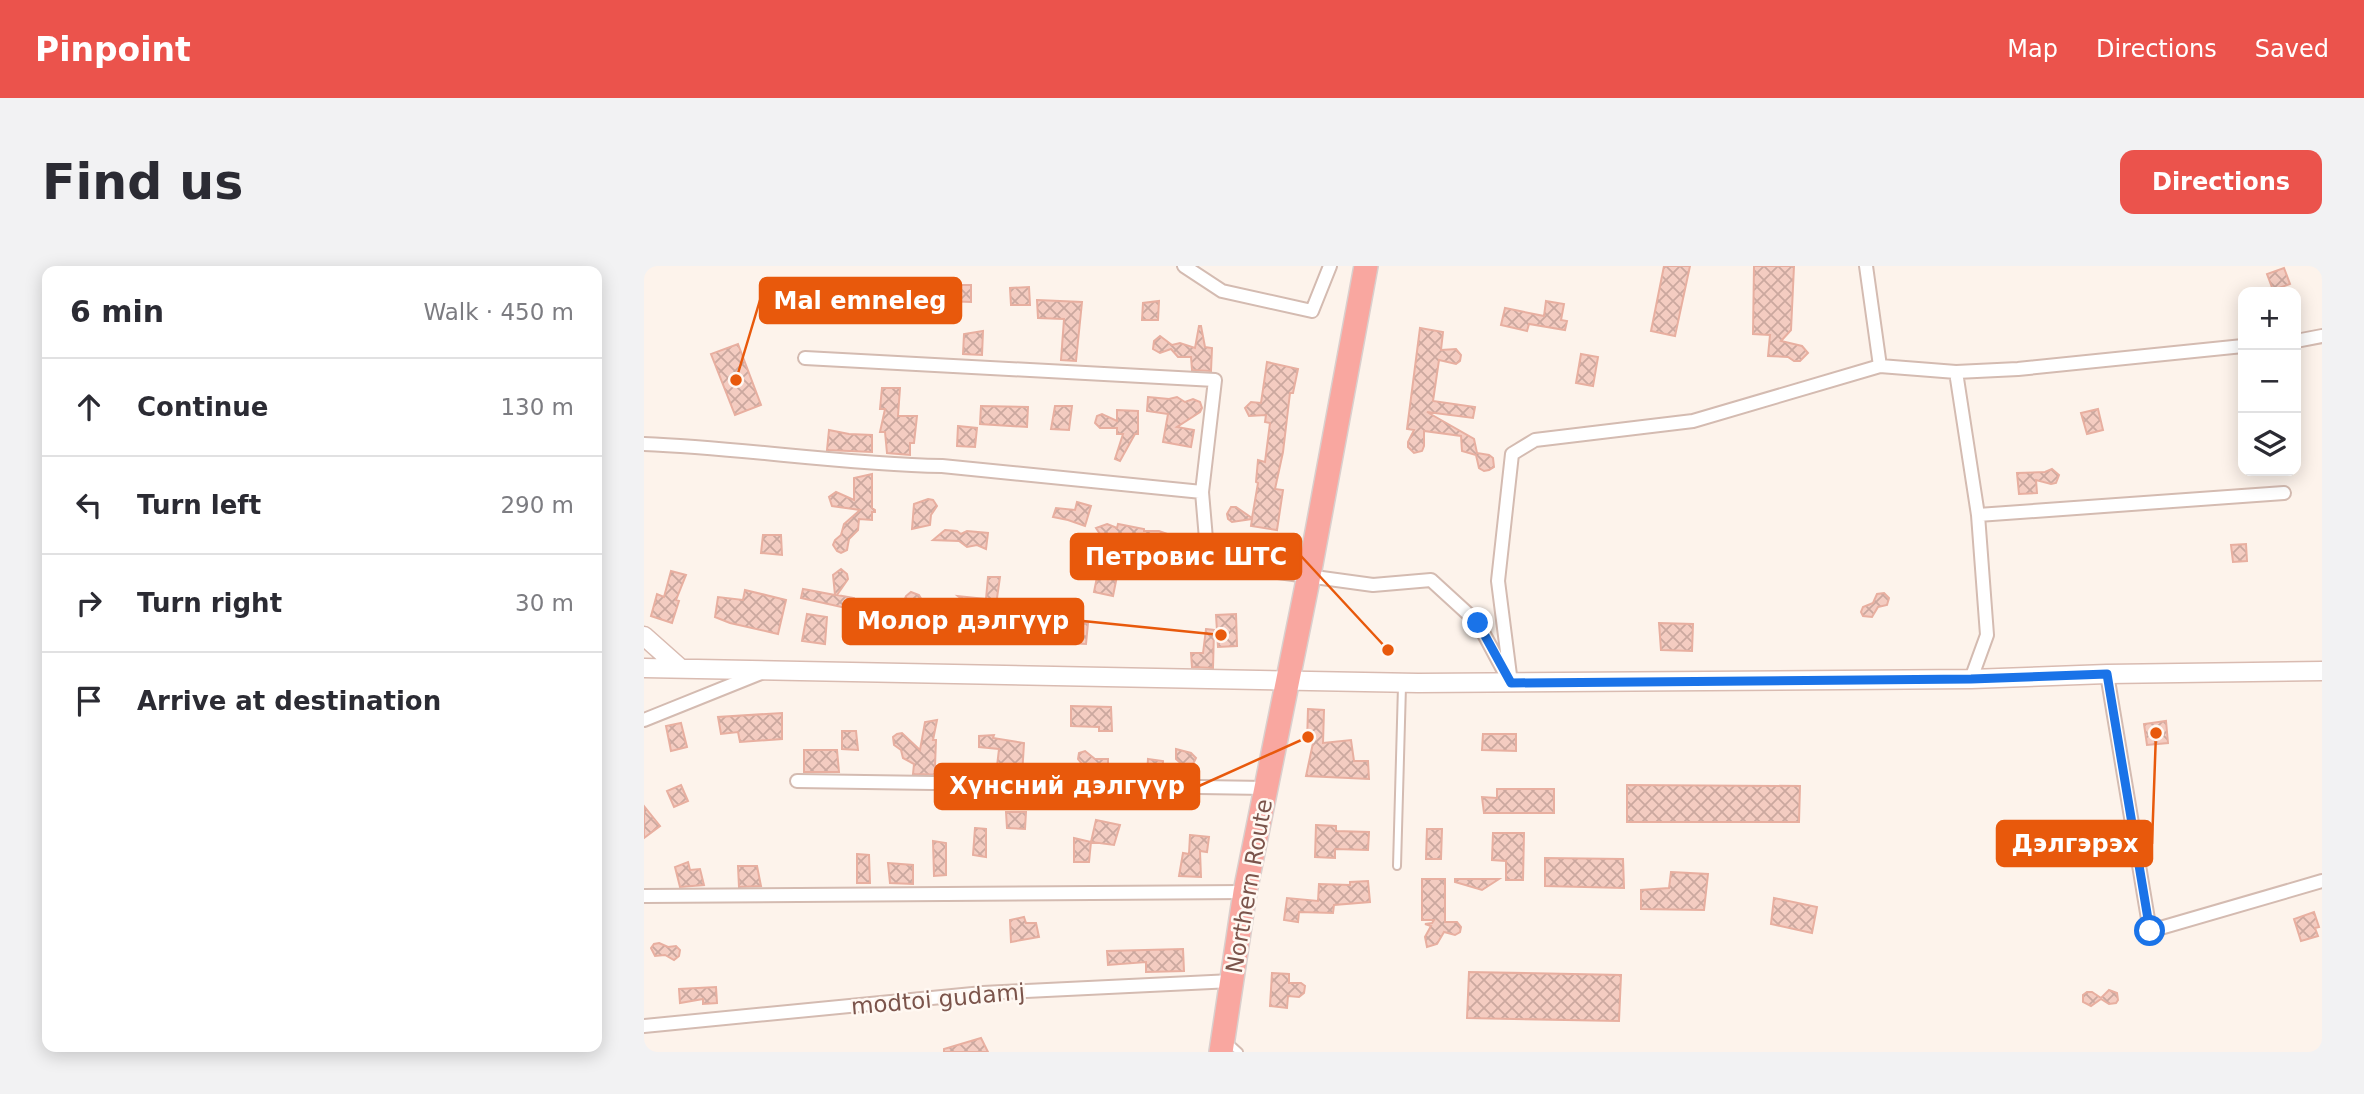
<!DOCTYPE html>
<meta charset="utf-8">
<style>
:root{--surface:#fff;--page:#f2f2f3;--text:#2b2b33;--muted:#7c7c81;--line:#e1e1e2;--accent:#eb534c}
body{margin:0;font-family:"DejaVu Sans",sans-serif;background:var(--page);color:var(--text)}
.controls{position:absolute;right:21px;top:21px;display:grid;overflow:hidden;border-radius:14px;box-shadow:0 4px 18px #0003}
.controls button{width:63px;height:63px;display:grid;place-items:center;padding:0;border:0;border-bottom:2px solid var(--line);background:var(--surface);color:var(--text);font:35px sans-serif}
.stop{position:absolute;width:21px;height:21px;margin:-16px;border:5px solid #1a73e8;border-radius:50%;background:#fff}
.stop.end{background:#1a73e8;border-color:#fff;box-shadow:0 2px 7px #0008}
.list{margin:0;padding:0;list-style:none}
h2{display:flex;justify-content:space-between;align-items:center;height:91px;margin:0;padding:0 28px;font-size:30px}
h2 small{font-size:23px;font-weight:400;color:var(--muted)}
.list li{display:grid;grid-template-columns:46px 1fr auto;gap:21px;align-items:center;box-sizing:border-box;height:98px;padding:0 28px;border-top:2px solid var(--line)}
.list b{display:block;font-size:26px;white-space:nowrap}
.list em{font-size:23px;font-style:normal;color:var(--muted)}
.icon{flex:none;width:38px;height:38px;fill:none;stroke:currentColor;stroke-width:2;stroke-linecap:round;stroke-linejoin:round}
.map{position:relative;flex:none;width:1678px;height:786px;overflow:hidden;border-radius:14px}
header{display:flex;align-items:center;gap:42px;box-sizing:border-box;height:98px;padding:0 35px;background:var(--accent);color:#fff}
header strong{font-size:33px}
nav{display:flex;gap:38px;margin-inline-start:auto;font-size:24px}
.intro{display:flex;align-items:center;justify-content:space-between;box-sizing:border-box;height:168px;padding:0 42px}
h1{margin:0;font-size:49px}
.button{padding:18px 32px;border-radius:14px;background:var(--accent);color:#fff;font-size:24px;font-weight:700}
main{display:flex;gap:42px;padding:0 42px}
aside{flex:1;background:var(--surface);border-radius:14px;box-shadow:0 4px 18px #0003}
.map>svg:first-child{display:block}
.building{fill:url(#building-cross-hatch);stroke:#e8afa0;stroke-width:2}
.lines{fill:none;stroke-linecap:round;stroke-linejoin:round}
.lane-casing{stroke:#d4bbb1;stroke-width:10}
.street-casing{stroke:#d4bbb1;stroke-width:16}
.secondary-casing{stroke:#d9bbb1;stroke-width:21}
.highway-casing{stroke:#dacfcd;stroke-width:26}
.lane{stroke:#fff;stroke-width:6}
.street{stroke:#fff;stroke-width:12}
.secondary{stroke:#fff;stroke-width:18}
.highway{stroke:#f9a7a0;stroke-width:23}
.route{stroke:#1a73e8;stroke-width:9}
.labels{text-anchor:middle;stroke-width:5;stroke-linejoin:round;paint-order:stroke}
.street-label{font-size:23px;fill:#7b544b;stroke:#fff8f2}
.leader{fill:none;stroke:#e8590c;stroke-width:2.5}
.callout-dot{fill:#e8590c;stroke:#fff8f2;stroke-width:2.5}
.callout{fill:#e8590c;stroke:#e8590c;stroke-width:2.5}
.callout-label{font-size:24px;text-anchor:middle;font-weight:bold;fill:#fff}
</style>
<header>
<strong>Pinpoint</strong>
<nav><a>Map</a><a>Directions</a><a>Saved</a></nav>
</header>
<div class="intro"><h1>Find us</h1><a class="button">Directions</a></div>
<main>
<aside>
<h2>6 min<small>Walk · 450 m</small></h2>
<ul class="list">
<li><svg class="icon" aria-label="ahead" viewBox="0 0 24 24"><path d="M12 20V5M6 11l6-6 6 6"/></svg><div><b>Continue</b></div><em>130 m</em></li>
<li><svg class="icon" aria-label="left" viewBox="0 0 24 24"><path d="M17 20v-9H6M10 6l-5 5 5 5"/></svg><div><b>Turn left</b></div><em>290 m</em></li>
<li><svg class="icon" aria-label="right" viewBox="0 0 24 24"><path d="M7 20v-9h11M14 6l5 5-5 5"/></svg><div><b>Turn right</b></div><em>30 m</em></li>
<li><svg class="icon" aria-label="arrive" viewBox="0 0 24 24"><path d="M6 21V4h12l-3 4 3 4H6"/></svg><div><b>Arrive at destination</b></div></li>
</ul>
</aside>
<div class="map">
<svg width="1678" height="786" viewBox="0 0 1678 786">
<defs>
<pattern id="building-cross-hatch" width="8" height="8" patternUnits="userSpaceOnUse" patternTransform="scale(1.75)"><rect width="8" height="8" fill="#f4ccc1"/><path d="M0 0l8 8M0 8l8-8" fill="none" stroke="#cba89f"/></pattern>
</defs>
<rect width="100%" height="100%" fill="#fdf3eb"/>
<path class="building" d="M1020,0H1046L1031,70L1007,65Z
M1110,0H1150L1147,64L1137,75L1158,80L1164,87L1156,95H1150L1144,91L1124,90L1126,69L1109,68Z
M1640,2L1646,18L1629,24L1623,8Z
M285,15L302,16L301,19H327V36L300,35V37L283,34Z
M385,21L386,39H367L366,22Z
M393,34L438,36L432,95L417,94L420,53L394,52Z
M515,35L514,54H498L499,37Z
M902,35L920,38L917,54L923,55L921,64L885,58L883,65L857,59L861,42L900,50Z
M555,60H557L561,81L568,82L567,105L548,104L547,91H534L527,83L516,87L509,83L510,75L516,70L528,79L536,77L551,82Z
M776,62L799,66L797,84L812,83L817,89L816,95L812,98L795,94L789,135L831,141L829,152L783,146L830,173L833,187L845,189L849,192L850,201L845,204L840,205L835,202L832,189L818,185L817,170L780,165V180L778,185L770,187L764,181V176L770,164L763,163Z
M339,65L338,89L319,88L320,68Z
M94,78L117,139L91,149L67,88Z
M937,88L954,91L949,120L932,117Z
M623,96L654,103L649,127H646L639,186L631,223L639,224L633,264L607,260L608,253L588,256L584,253L583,248L587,241H592L608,252L614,217L612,216L614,194L621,196L626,157L621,156L622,149L605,150L601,142L607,136L617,137Z
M238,122H256L254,150H273L270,177H266V189L243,187L241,166H236L241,143H236Z
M504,131L525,133L533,131L541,136L549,133L556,136L558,142L556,146L533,161L550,164L547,181L519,176L524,148L503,145Z
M337,140L384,141L383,161L336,158Z
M411,140H428L425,164L407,163Z
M1454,143L1459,164L1443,168L1437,147Z
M473,144L494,145V168H491L476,195L471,193L479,168H473V162H456L451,157L453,150L458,148L473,155Z
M314,160L333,162L331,181L313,180Z
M185,164L205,168L228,169V186L183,184Z
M1408,203L1415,209L1412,217L1407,218L1392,214L1393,227L1375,228L1373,207L1401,206Z
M228,208V242L231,244V246H228V254L215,253L214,264L205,273L203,284L197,287L193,285L189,279L191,274L197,269L200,258L216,244L188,240L185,231L192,226L210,234V212Z
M284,233L289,234L293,240L287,249L286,259L268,263L270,238Z
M433,236L447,240L441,260L424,254L409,251L412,242L431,244Z
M463,258L473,262L474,258L500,263V265H515L543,275L552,273L561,286L542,285L540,290L521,283L522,281L511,279L499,274V281L472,278V272L458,271L452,262Z
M301,264L313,265L317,268L323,265L344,267L342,283L333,279L323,281L315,275L289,274Z
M119,269H137L138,289L117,287Z
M1602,278L1603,295L1589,296L1587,279Z
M197,303L203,308L204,313L193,329L210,332L211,344L157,332L159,323L191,329L189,309Z
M27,305L42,309L32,334L35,335L28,357L7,350L13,328L20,331Z
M454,306L473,310L469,330L450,326Z
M344,311H356L350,353L341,351L314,330L342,333Z
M101,324L142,334L134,368L86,357L71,351L74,331L99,334Z
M267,326L275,329L282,341L269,344L264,343L260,335L262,330Z
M1240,327L1245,332L1243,339L1234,341L1228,351L1219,350L1217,346L1219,341L1229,337L1233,328Z
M163,348L183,351L181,378L158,375Z
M592,348L593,380L574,381L572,349Z
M424,354L444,357L442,378L423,377Z
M352,357H369L408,360L404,374H367V378L350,376Z
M1015,357L1049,358L1048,385L1017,384Z
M562,363L570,364L569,402L548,401L547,387H559Z
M427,440L467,441L468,465H455V461L427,460Z
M664,443L680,444L679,477L707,474L710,495H724L725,513L662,510L669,477H663Z
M138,447V473L96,476L94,466L77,468L74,451Z
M293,454L289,474H292L291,500H305L307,509L269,508L270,498L259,492L257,484L250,479L249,471L253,468L258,467L276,484L281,456Z
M1522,455L1524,477L1503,479L1500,458Z
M37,457L43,481L27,485L22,460Z
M198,465H212L214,484L198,483Z
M839,468H872V485L838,484Z
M350,469L349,472L380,477L378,510L352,509L355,483L335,481V470Z
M532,483L547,487L552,492L548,500L541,501L532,493Z
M160,484H193L195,506H160Z
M441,485L451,493H464V511H448V500L438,498L434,493L435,487Z
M504,493L519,495L518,511L503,509Z
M37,519L44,535L30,541L23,525Z
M983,519L1156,520L1155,556H983Z
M853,523H910V547H840L838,531L853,532Z
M0,540L16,560L0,572Z
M362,546H382L381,563L363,562Z
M452,554L476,559L470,579L447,576Z
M672,559L692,560V565L725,566L724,584L691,583V592L671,591Z
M331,562L342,563V591L329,589Z
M783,563H798L797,593H782Z
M849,567H880L879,614H862V595L848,594Z
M546,569L565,571L563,586L556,585L557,611L535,610L539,587L545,588Z
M430,572L447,576L445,596H430Z
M289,575L302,577V609L290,610Z
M213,588L225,589L226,617H213Z
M901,592L979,593L980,622L901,620Z
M44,596L46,604L56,603L60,619L36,621L31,601Z
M244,597L269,599V618L246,617Z
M94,600H113L117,620L95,621Z
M1027,606L1064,608L1060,644L997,643V624L1025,622Z
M778,613H801V656H813L817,661L816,666L811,669L800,666L793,678L783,681L781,671L787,660L781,658L788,657L790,654H778Z
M811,613H855L838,624L811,616Z
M724,615L726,636L690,639L689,647L655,646L654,656L640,654L643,632L674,635L675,618L706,619V616Z
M1130,632L1173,641L1168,667L1127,658Z
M1670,646L1675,661L1671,662L1674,670L1657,675L1650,653Z
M380,651L382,657H392L395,671L367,676L366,654Z
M15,677L24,681L32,680L36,684L35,690L30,694L21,689L11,690L7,682L10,678Z
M539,683L540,705L502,706V696L464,699L463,685Z
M825,706L977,709L975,755L823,752Z
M628,707L645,708V717H657L661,720L660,727L655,731L644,730L643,742L626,740Z
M72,721L73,737L59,738V733L36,737L35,723Z
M1465,724L1473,727L1474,734L1472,737L1465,738L1457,733L1447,740L1439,736V729L1443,726H1448L1457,732Z
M337,772L344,786H300V783Z"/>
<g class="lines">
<defs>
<path id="lane" d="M753,600L758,420
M583,775L595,786"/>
<path id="street" d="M540,0L578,25L668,45L686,0
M1222,0L1236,100
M1652,75L1678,70
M1312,106L1334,249L1343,369L1327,413
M0,178C100,182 198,198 298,200L558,226L571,114L161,92
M558,226L562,273L583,299L729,319L787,314L834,357L863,411
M1334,249L1640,227
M1463,408L1506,665L1678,615
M867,417L854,315L868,188L891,174L1049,155L1236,100L1312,106L1374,103L1599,80
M0,454L117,407
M153,515L622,522
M0,630L601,626
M0,760L339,727L588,715"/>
<path id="secondary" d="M0,370L36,402
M0,402L774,417L1327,413L1463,408L1678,405"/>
<path id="highway" d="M577,786L601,626L665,309L722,0"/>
</defs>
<use href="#lane" class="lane-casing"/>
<use href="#street" class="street-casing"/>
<use href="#secondary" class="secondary-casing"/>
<use href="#highway" class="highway-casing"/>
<use href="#lane" class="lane"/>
<use href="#street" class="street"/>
<use href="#secondary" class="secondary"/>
<use href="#highway" class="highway"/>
</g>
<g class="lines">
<path class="route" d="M834,357L867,417L1327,413L1463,408L1506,665"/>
</g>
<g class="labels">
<g class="street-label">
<text transform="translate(605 620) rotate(-80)" y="8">Northern Route</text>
<text transform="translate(294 733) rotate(-5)" y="8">modtoi gudamj</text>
</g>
</g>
<path class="leader" d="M92 114L116 34M744 384L657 290M577 369L439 355M664 471L555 520M1512 467L1508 578"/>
<g class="callout-dot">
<circle cx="92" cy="114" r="7"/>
<circle cx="744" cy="384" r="7"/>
<circle cx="577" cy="369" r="7"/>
<circle cx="664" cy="471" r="7"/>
<circle cx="1512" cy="467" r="7"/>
</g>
<g class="callout">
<rect x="116" y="12" width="201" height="45" rx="7"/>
<rect x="427" y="268" width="230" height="45" rx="7"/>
<rect x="199" y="333" width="240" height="45" rx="7"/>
<rect x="291" y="498" width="264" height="45" rx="7"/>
<rect x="1353" y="555" width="155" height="45" rx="7"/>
</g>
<g class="callout-label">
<text x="216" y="43">Mal emneleg</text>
<text x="542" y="299">Петровис ШТС</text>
<text x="319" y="363">Молор дэлгүүр</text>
<text x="423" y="528">Хүнсний дэлгүүр</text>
<text x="1431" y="586">Дэлгэрэх</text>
</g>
</svg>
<div class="controls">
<button>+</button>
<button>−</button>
<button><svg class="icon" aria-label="layers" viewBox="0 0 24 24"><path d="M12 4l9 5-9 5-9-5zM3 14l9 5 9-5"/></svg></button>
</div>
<div class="stop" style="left:1506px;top:665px"></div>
<div class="stop end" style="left:834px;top:357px"></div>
</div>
</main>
